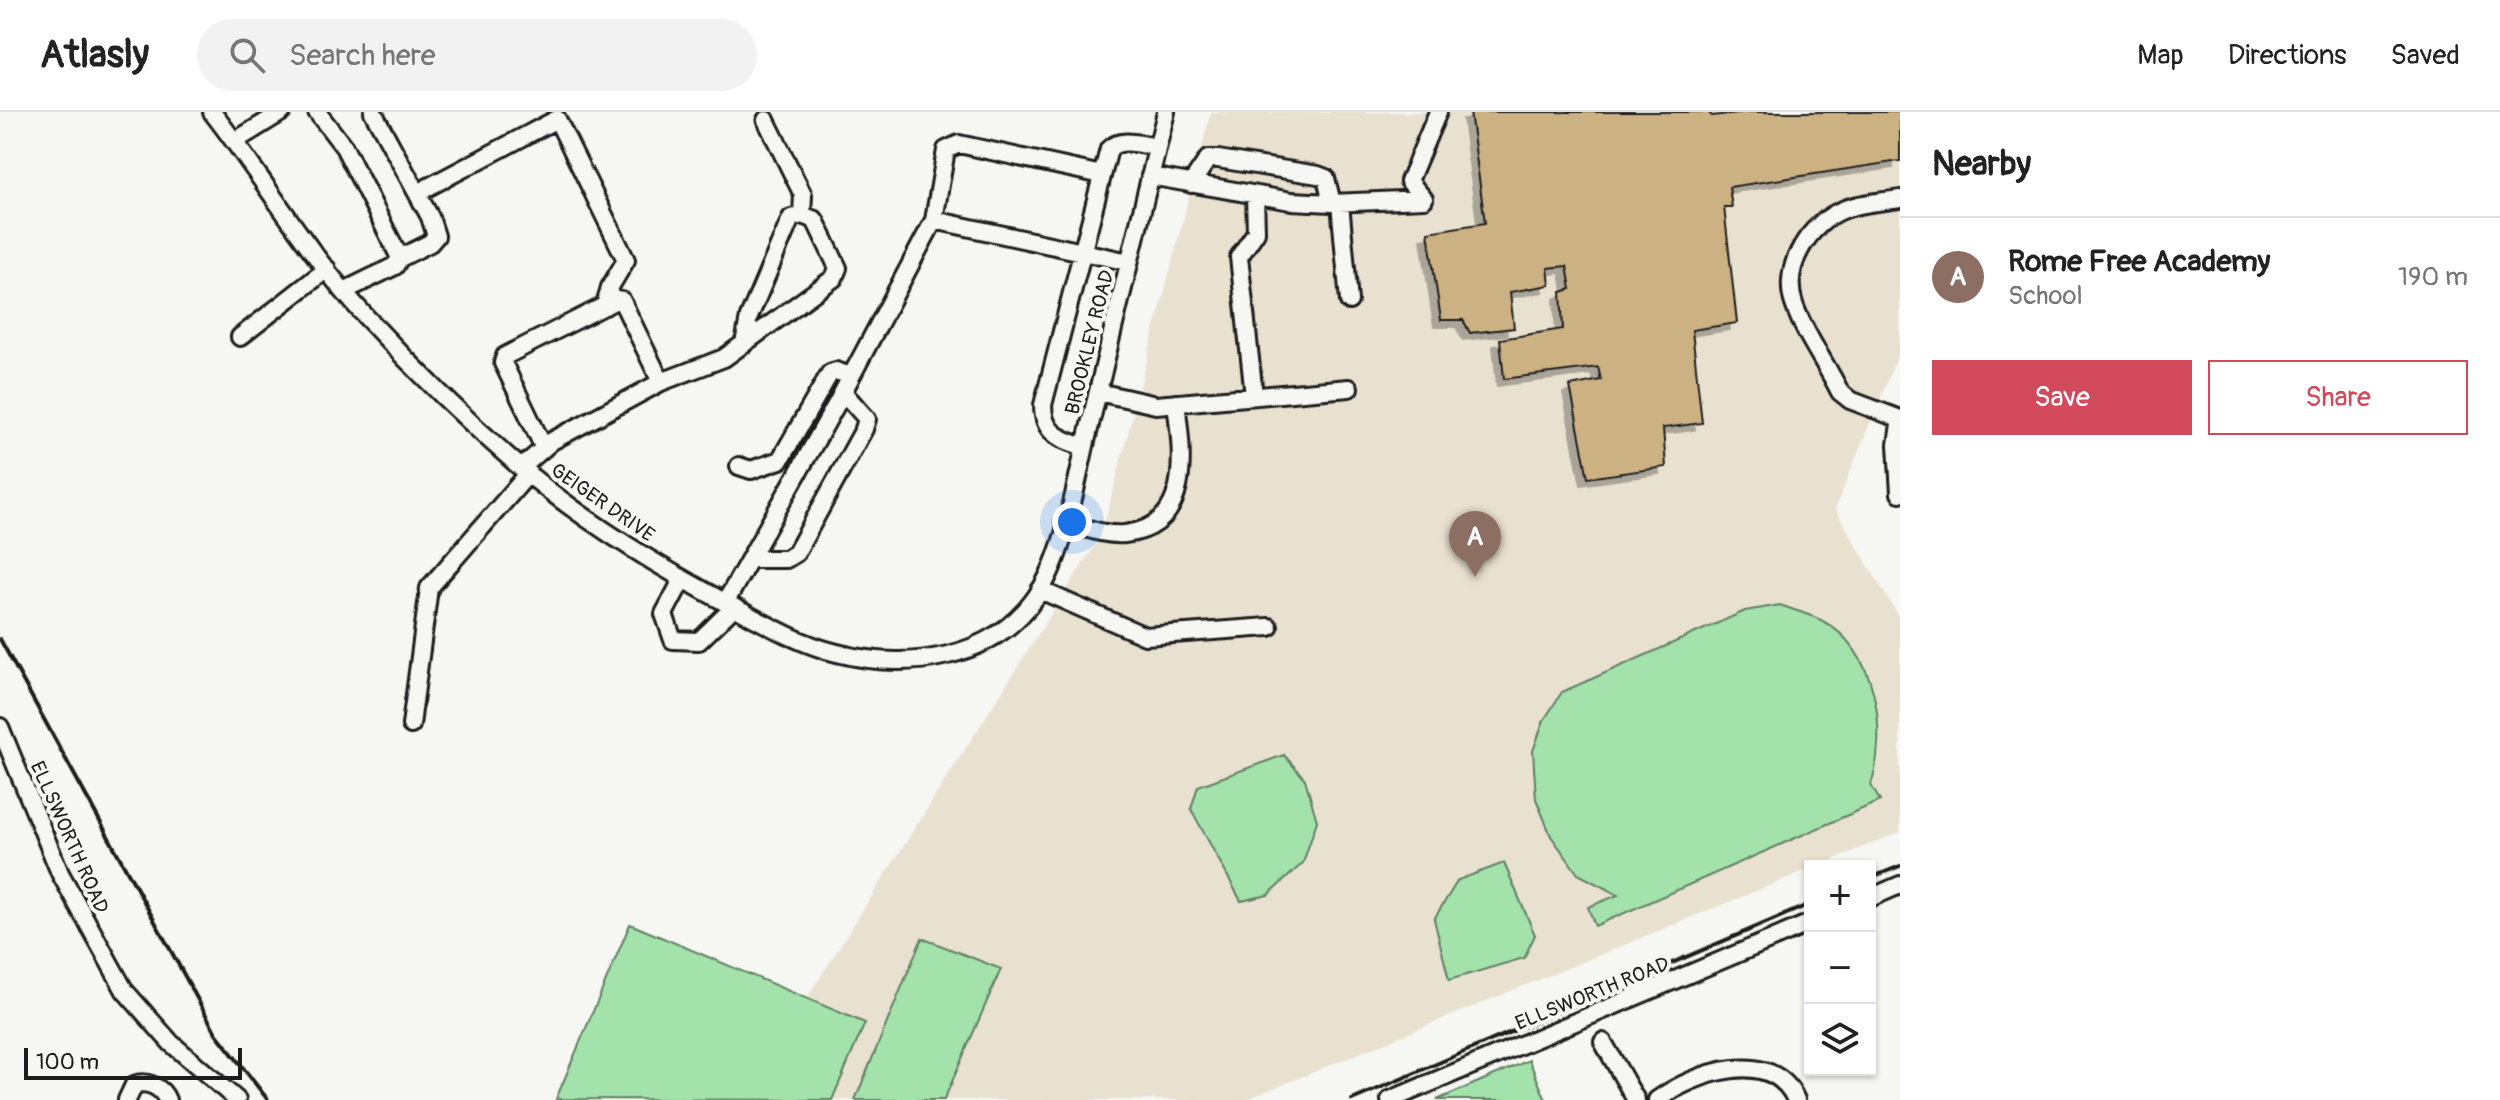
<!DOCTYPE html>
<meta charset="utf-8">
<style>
:root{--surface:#fff;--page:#f2f2f2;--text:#222;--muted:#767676;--line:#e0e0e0;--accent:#d1495b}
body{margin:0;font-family:Pangolin,sans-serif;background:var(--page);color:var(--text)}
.controls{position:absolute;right:24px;bottom:24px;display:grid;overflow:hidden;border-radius:0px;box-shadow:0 2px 6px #0004}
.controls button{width:72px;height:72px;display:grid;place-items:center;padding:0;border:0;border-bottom:2px solid var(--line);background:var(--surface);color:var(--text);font:40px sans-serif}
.scale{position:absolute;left:24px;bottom:20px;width:218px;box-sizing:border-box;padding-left:8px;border:4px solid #1c1c1c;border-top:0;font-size:22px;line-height:28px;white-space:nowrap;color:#1c1c1c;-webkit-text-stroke:6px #f6f6f2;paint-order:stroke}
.you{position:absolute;left:1072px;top:410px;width:28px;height:28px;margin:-20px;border:6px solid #fff;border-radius:50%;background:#1a73e8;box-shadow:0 0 0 12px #1a73e833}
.badge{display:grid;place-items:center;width:52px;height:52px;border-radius:50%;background:var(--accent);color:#fff;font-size:26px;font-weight:700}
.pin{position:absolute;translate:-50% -66px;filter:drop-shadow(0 2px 4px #0008)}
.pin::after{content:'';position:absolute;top:42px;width:28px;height:24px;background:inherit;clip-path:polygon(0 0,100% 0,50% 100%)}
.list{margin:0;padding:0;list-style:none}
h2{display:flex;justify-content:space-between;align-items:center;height:104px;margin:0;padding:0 32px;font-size:34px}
h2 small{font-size:26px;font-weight:400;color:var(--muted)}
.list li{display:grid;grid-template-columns:52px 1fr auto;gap:24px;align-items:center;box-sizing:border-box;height:120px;padding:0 32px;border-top:2px solid var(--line)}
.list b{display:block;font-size:30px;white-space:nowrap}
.list p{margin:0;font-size:26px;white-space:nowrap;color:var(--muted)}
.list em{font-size:26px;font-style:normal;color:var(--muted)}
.actions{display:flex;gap:16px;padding:24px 32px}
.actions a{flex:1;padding:18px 0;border:2px solid var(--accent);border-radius:0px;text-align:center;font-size:28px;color:var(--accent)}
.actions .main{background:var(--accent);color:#fff}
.icon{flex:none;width:44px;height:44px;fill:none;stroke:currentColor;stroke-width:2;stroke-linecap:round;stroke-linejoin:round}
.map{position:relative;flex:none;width:1900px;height:988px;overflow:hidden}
header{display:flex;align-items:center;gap:48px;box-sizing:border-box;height:112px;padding:0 40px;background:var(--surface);border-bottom:2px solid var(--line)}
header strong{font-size:38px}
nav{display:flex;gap:44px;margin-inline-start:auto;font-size:28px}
.search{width:560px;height:72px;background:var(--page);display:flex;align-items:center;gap:20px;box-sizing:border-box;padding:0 28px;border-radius:44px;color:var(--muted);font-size:30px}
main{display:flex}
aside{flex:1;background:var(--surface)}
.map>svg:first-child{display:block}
.built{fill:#e9e1d0}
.green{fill:#a3e2aa;stroke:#607f63;stroke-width:2}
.building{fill:#ccb182;stroke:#1c1c1c;stroke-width:2;filter:url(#shadow)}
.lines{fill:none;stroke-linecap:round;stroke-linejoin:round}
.minor-casing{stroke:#1c1c1c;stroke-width:22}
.minor{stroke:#f6f6f2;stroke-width:16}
.rail{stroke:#1c1c1c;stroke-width:4}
.labels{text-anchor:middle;stroke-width:8;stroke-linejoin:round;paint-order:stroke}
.street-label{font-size:20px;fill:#1c1c1c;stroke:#f6f6f2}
</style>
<header>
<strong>Atlasly</strong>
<div class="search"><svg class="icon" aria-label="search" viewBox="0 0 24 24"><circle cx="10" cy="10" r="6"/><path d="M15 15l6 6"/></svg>Search here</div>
<nav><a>Map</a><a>Directions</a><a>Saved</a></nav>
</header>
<main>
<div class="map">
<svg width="1900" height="988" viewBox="0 0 1900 988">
<defs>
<filter id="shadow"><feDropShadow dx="-7" dy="7" stdDeviation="0" flood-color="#0004"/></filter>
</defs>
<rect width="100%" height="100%" fill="#f6f6f2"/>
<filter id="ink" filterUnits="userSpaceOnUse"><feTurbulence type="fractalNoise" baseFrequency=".0125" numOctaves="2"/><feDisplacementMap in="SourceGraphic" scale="16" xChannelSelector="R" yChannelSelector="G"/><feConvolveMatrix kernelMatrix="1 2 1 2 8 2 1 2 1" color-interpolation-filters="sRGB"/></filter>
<g filter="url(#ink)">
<path class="built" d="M1211,0H1900V238L1835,397L1900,507V720L1245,988H742L1102,422Z"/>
<path class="green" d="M1780,493C1793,498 1808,502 1821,508C1877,537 1888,619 1871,673L1880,689L1595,814L1588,795L1618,783L1578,762L1551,724L1536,687L1533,639L1544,608L1562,580L1745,499Z
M1284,643L1305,667L1317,709L1303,751L1268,783L1241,789L1191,697L1198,674Z
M1504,751L1535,823L1524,846L1449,868L1434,807L1458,768Z
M630,812L865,911L832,988L556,987Z
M922,826L1001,857L944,988H855Z
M1529,948L1546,988H1437Z"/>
<path class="building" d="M1470,0H1708L1712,4L1746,0H1900V49L1729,75L1732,95H1724L1737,211L1692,218L1702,311L1663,316L1666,355L1588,366L1570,274L1601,268L1598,255L1504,267L1500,227L1563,217L1561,180L1571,177L1567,154L1548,156L1550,173L1510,180L1514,216L1470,221L1463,208H1441L1428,120L1485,111Z"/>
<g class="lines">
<defs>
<path id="minor" d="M212,0C265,68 309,144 368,207C416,259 467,309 520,355C583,409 657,454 730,493C764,511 799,532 837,541C907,559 992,548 1036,485C1065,444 1076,370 1088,321C1114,214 1139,107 1166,0
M317,0L344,35L400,146L395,154L344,179
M373,0L430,105L436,124L430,131L400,146
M766,8L803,83L802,103
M235,29L282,0
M1150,64L1291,89L1332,91L1424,87
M1191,72L1208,47H1218L1318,63L1326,66L1332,91
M417,81L557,7L626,148L610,175L605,194
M1424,87L1409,69L1438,0
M1900,87C1882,90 1862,90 1845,97C1810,110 1781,154 1794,192C1804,222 1826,251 1840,280L1850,288L1900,307
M1340,91L1349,189
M934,108L946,38L959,32L1102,63
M240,225L327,157
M1098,280L1156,293L1349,276
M1254,284L1239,145L1256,120L1255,83
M1900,312L1897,333L1900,381
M1084,335C1060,327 1043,322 1043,293L1109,37C1121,25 1142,33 1157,35
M544,336L503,251L505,244L616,188L622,189L661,270
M739,354L751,358L780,348L830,261L836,259L851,264
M521,356L552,329L661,270L724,246L834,166L838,156L815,108L802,103L791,106L749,205L744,232
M1064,410C1083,415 1105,424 1125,422C1194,414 1182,339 1176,291
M750,447H786L796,441L864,317L867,307L843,280
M682,468L664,502L673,528L699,529L734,495
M1040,478L1145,524L1269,515
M725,491L836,293L934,108L1129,150
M411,613L429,476L529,361
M0,615L60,761L125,879L171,931L237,988
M1870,786L1900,773
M1603,930L1636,988
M127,988L134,973C147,968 162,975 167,988
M1390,988L1810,811
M1657,988C1694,961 1772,933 1796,988"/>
</defs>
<use href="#minor" class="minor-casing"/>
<use href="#minor" class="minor"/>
<path class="rail" d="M0,527L216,921L268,988
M1870,766L1900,754
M1352,988L1810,792"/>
</g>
</g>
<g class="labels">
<g class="street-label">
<text transform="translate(1089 230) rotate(-76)" y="7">BROOKLEY ROAD</text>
<text transform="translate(603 390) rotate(35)" y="7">GEIGER DRIVE</text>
<text transform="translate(70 725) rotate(66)" y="7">ELLSWORTH ROAD</text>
<text transform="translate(1592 881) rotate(-22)" y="7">ELLSWORTH ROAD</text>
</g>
</g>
</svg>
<div class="controls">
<button>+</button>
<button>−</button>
<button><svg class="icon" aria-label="layers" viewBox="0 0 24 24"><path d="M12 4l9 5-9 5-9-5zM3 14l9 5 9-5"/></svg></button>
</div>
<div class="scale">100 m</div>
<div class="you"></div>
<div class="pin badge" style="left:1475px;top:465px;background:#8d6e63">A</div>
</div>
<aside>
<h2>Nearby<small></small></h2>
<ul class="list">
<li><span class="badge" style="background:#8d6e63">A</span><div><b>Rome Free Academy</b><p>School</p></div><em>190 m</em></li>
</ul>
<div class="actions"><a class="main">Save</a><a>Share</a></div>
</aside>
</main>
